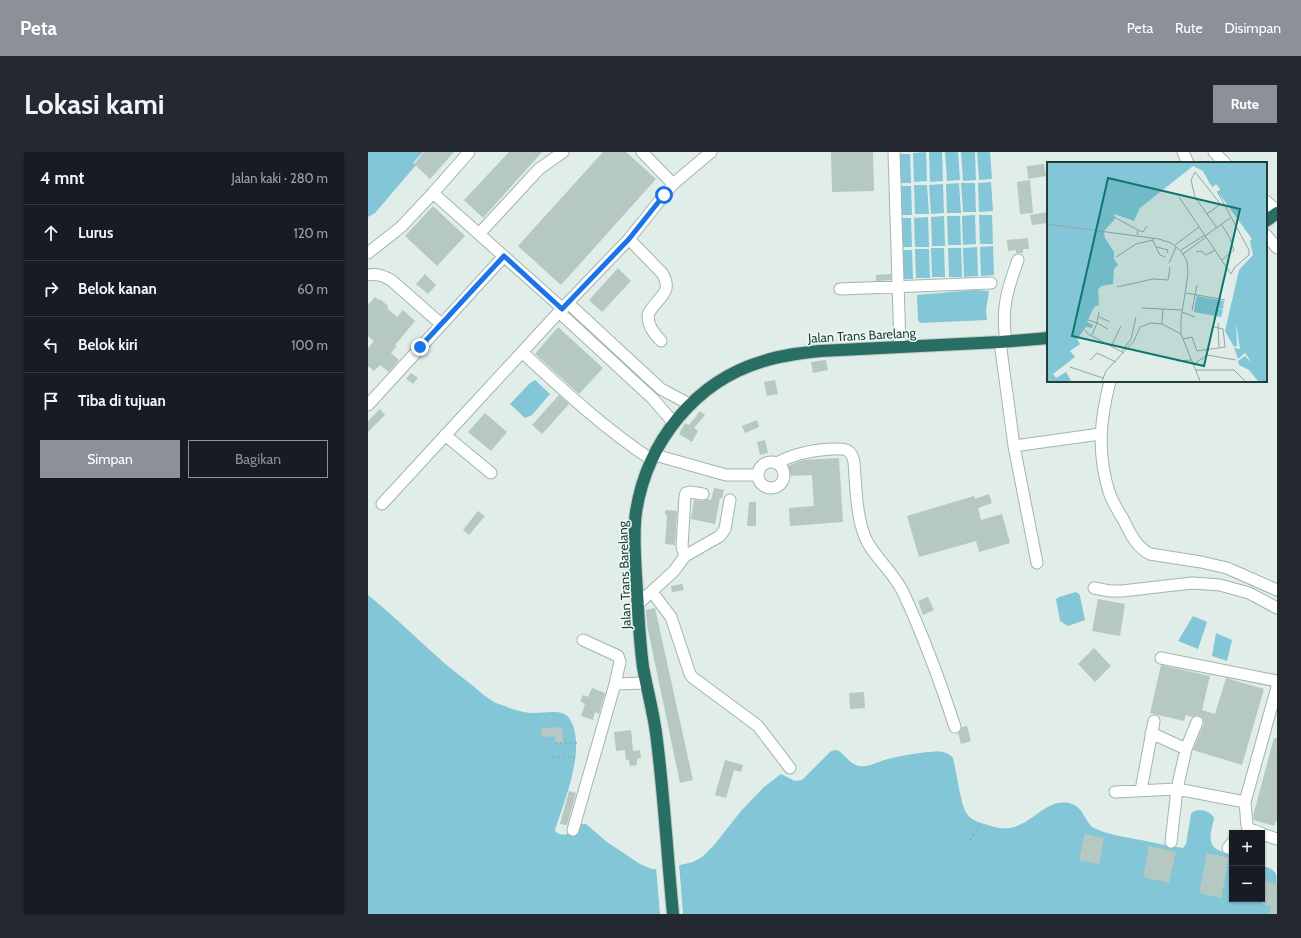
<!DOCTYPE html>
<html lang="id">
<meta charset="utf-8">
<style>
:root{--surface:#171b24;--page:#242831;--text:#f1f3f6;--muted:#9ea1a6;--line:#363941;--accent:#8c9099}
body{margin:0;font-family:Cabin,sans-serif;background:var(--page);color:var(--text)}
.controls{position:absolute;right:12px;bottom:12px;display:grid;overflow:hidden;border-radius:0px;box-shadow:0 1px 3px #0004}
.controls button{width:36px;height:36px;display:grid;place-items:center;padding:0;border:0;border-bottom:1px solid var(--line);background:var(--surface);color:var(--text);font:20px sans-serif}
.stop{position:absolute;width:12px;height:12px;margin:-9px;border:3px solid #1a73e8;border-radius:50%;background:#fff}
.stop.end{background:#1a73e8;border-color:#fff;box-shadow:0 1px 4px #0008}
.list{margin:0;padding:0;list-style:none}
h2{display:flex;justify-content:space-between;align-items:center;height:52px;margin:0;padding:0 16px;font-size:17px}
h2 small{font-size:13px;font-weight:400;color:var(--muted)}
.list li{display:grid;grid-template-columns:26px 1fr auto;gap:12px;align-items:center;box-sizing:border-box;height:56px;padding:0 16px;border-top:1px solid var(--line)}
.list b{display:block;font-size:15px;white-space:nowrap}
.list em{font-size:13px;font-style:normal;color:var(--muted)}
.actions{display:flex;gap:8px;padding:12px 16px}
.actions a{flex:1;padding:9px 0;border:1px solid var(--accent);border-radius:0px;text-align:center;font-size:14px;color:var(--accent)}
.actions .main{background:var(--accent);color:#fff}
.icon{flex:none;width:22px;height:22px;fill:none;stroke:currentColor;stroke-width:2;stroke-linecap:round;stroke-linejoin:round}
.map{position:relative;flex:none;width:909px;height:762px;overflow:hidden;border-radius:0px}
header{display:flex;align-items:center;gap:24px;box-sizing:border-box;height:56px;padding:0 20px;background:var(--accent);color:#fff}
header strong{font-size:19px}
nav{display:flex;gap:22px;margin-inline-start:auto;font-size:14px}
.intro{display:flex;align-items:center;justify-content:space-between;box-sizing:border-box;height:96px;padding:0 24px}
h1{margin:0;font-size:28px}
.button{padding:10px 18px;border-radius:0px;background:var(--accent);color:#fff;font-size:14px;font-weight:700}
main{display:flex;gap:24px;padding:0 24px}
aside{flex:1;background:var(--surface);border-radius:0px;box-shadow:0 1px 3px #0004}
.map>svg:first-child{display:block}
.water{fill:#83c6d8}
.pier{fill:#e0ede8}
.building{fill:#b5c8c1}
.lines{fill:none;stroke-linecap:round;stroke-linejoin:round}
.minor-casing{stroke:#a2b5b0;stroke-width:13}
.highway-casing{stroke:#c0c9c7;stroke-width:14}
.path{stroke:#7eb4a5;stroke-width:1.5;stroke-dasharray:2 3;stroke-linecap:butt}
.minor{stroke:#fff;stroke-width:11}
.highway{stroke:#286e63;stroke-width:12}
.route{stroke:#1a73e8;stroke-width:5}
.labels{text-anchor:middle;stroke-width:3;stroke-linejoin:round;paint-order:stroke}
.street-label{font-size:13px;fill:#1f3f38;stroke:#f1f9f6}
.inset-road{fill:none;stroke:#93a7a2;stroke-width:1}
.view{fill:#0f766e;fill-opacity:0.15;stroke:#0f766e;stroke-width:2}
.inset-edge{fill:none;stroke:#1f3f38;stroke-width:2}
</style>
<header>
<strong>Peta</strong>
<nav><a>Peta</a><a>Rute</a><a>Disimpan</a></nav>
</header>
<div class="intro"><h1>Lokasi kami</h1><a class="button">Rute</a></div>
<main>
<aside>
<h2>4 mnt<small>Jalan kaki · 280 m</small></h2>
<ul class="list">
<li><svg class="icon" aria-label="ahead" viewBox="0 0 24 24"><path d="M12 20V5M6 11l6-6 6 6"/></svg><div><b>Lurus</b></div><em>120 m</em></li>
<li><svg class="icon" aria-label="right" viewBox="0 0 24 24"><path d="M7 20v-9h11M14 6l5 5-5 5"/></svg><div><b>Belok kanan</b></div><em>60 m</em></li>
<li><svg class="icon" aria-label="left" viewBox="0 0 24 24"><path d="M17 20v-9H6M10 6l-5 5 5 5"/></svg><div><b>Belok kiri</b></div><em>100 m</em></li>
<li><svg class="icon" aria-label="arrive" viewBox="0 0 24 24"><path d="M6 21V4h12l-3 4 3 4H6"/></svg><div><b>Tiba di tujuan</b></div></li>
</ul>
<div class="actions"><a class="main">Simpan</a><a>Bagikan</a></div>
</aside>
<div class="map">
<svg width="909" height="762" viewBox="0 0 909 762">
<rect width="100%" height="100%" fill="#e0ede8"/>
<path class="water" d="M0,0H55L45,11L48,13L7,61L0,65Z
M558,0L559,29L546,30L545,1Z
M561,0H574L575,29L562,30Z
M577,0H590L592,28L579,29Z
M593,0H607L608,28L595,29Z
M609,0H622L624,27L611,28Z
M529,2H542L543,31H530Z
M623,30L625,59L611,60L610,31Z
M591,31L593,61H579L578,32Z
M593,31H607L608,60H595Z
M575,32L576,61L563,62L561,33Z
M546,33H559L561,62H547Z
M529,34H543L544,63H531Z
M607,63L608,92L595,93L594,64Z
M611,63H624L625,92H612Z
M576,64L577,94H564L563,65Z
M579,64H592L593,93H580Z
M560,65L561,95H547L546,66Z
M530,66H543L544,95H531Z
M625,94L626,123L613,124L612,95Z
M609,95L610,124L596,125L595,96Z
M563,96H576L577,125H564Z
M580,96H593L594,125H581Z
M547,97H561L562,126H548Z
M531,98H544L545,127H532Z
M607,138L621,139L618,158L619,168L552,171L550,168L549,143Z
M167,228L182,242L164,263L157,266L142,252L162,231Z
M708,440L711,442L712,444L717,468L700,474L692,469L688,447L691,445Z
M0,443C36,472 67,506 104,533C111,539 120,547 128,551C139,555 151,560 163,561C174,562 194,556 201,566C220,593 196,650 187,678L188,680C198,687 204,679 211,672H218L239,690L272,712L284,717H295L325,710L334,705L347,692L373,659L396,635L413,622L427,629L434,628L463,599L469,598C477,602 481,612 491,614C500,616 511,609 520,607C532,604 564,598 575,600C579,601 583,603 585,606C588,617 593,655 599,662C604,669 613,671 620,673C661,689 672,642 704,652C715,655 718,672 726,676C741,683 757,685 773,688C787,691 801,694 815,696L818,692L823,662C828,655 842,658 846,666C845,673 839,689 846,695C850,699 859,701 864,704V747H894V714C900,715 905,717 908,722C909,728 909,754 909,762H0Z
M825,464L839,470L830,497L810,489Z
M848,481L864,488L859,509L844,504Z"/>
<path class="pier" d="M311,711L315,762H292L288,715H294Z"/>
<path class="building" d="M56,0H86L62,27L46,12Z
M141,0H174L115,66L96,48Z
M235,0H258L288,27L193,133L150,94Z
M463,0H505L506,39L464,40Z
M676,12L678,24L660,27L659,14Z
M662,28L665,61L652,62L649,30Z
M65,54L97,84L69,114L37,84Z
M680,60V71L664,73L662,63Z
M660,86L661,97H655V101H648V98L640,99L639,88Z
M250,116L263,129L234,160L221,148Z
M57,122L68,133L60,142L48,132Z
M523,122V128L508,129V123Z
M7,145L11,148L12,147L20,154L19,156L29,165L35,158L47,169L27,193L29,194L23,201L31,208L21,220L12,213L6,219L0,214V196L6,189L0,184V153Z
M190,175L235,216L211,242L167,202Z
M458,208L460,218L445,221L443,210Z
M43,221L50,226L45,232L38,227Z
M407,228L410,242L399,244L396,230Z
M191,243L201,252L174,282L164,273Z
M12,257L17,263L0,280V269Z
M332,259L337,263L326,276L330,279L324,290L311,282L317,271L321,273Z
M117,261L139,280L123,299L100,280Z
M389,268L391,275L377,281L374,274Z
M397,288L400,301L392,303L389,290Z
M471,306L475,370L422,374L421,356L446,354L444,323L420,324L419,314L435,308Z
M346,336L356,338L354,347L352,346L347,372L323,367L326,348L334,349L339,347L343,348Z
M621,342L624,351L610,356L613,368L634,362L642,391L611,400L608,389L551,405L539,364L606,344L607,347Z
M381,350H388V374H379Z
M297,358L309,359L307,393L297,392L299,363L297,362Z
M110,359L117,364L101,383L95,378Z
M314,432L316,438L304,440L303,434Z
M560,445L566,458L555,463L550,449Z
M730,447L757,452L752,484L724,479Z
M287,456L325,628L312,631L279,473L278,458Z
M726,496L743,514L727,530L710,512Z
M793,513L842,524L834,558L847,562L858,526L896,537L874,613L825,598L836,572L835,566L832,564L828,563L824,565L818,563L816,569L782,561Z
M224,536L237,541L231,562L227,560L225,568L213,564L217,552L212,549L215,543L220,545Z
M496,540L497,556L482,557L481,541Z
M599,574L603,589L593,592L590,581L592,579L594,575Z
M194,575L195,591H187V584L174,585L173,576Z
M263,578L265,599L272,598L273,606L269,607V613L262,614L261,608H258L257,598L248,599L246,580Z
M906,586H909V669H908L906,674L886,668L885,664Z
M357,608L375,613L373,620L366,618L358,646L347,643Z
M201,639L208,641L199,673L192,672Z
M717,682L736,686L731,712L711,708Z
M781,694L808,700L801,731L775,725Z
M839,701L861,706L853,746L831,741Z
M896,729L909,732V762H901L903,754L894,752V735Z"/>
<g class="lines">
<defs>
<path id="minor" d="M274,0L305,32
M526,0L532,195
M815,0L820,11
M846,0L857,11
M65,41L195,157
M898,49L909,59
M111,82L171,17L195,0
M898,83L909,96
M261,87L294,121C307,142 287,146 280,163C280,175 286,181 293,189
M0,101L33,75L65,41L101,0
M0,123C9,121 15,124 23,128L73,172
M472,137L623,131
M200,151L293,237L323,253
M191,160L284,246L306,271
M632,190L646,294L732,282
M638,190C633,157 639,138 650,108
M154,200C195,238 237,277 284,308
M742,229C732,268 729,301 741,340C744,349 750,359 755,367C762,381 768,395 782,402L833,410L859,416L909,438
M0,253L136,104
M77,283L123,321
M646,294L669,411
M287,303L358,323H390
M390 323a13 13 0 1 1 26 0a13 13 0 1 1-26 0Z
M409,311C427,301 444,298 464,297C469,297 476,296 480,299C484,301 485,306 486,310C488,334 488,372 501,393C511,409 526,422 535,440C555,483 572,529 587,575
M14,352L191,160L261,87L305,32L343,0
M317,404L314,395L317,344L318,341L322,340L335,342
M726,436L742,439H754L824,431L839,432L852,433L881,441L909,456
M284,440L303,465L322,522L324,525L390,574L422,616
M270,452L306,419L317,404L352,384L357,377L362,348
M215,488L250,504L252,510L247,532
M793,506L909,529
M783,581L818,597
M773,638L786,569
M747,640L809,637L818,597L829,570
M205,678L247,532L278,531
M893,681L882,677L879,674L877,650L909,535
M894,682L909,687
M803,690L809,637L877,650
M860,696L864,691"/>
<path id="highway" d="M898,69L909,61
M305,762C299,702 296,641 288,581C285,559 279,537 275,515C271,485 270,454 268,424C267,403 265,381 268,360C279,290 327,229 396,209C414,203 433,201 452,199L632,190L680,186"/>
</defs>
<use href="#minor" class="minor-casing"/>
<use href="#highway" class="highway-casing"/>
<path class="path" d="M187,591H209
M185,605H208
M602,688L613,671"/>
<use href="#minor" class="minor"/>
<use href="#highway" class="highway"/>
</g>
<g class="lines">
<path class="route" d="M52,195L136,104L194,157L261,87L296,43"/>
</g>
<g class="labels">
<g class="street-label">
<text transform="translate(494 183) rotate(-3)" y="5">Jalan Trans Barelang</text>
<text transform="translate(256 423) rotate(-92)" y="5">Jalan Trans Barelang</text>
</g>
</g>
<g transform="translate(679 10)">
<rect width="220" height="220" fill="#e0ede8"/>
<path d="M0,1H220V219H211L202,208L192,203L191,199L198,194L205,201L198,191L191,197L187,186L193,187L189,161L190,184L187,185L178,169L192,108L206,93L203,79L205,77L171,30L173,27L169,22L166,25L163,22L156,9L146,4L93,46L87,59L67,52L68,57L57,69L58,76L67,90V97L71,103L67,107L66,122L54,124L51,128L52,143L47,145L40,160L46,163L45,166L39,165L30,177L33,182L23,189L28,195L6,212L9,216L19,210L24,219H0ZM150,134L177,139L176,147L170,146L176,148L174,155L147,150L148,142L154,143L148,142Z" fill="#83c6d8"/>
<path class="inset-road" d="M132,35L184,112L188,105L202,93V88L170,29M160,52L171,44L172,40L148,10L144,18L148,35L160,52L170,66M67,55L91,68L90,73M0,62L112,77L124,81L134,89L140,99L141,112L134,157V172L153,219M174,62L183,76L187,88L175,98M91,68L96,70L100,64M158,74L183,56M105,77L113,93L118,95M128,83L152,65M110,85L121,88L120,91M134,88L158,73M149,90L154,89L159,93L168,88M136,92L159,75M69,95L89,82L106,78M122,101L129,85M70,125L106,117L121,118L123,105M139,131L178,138M95,146L116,147M145,149L150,123M52,150L50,161L61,167M135,150L148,155M52,155L63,160M41,158L50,161L45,173M171,161L172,185M115,162L116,147L135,148M38,168L41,172L77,191M136,177L145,175L150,189L178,185L176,167L167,165M65,183L74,164M75,189L84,177L89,155M43,198L50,191L69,200M130,199L144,198M147,202L160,193L189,198M23,205L56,216M149,208H187L198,219M55,219L59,209L87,179L93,165L104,161L115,162L134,172"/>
<path class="view" d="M61,16L193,47L157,204L25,174Z"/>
<rect width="220" height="220" class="inset-edge"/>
</g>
</svg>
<div class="controls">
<button>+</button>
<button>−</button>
</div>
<div class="stop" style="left:296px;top:43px"></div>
<div class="stop end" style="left:52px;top:195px"></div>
</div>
</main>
